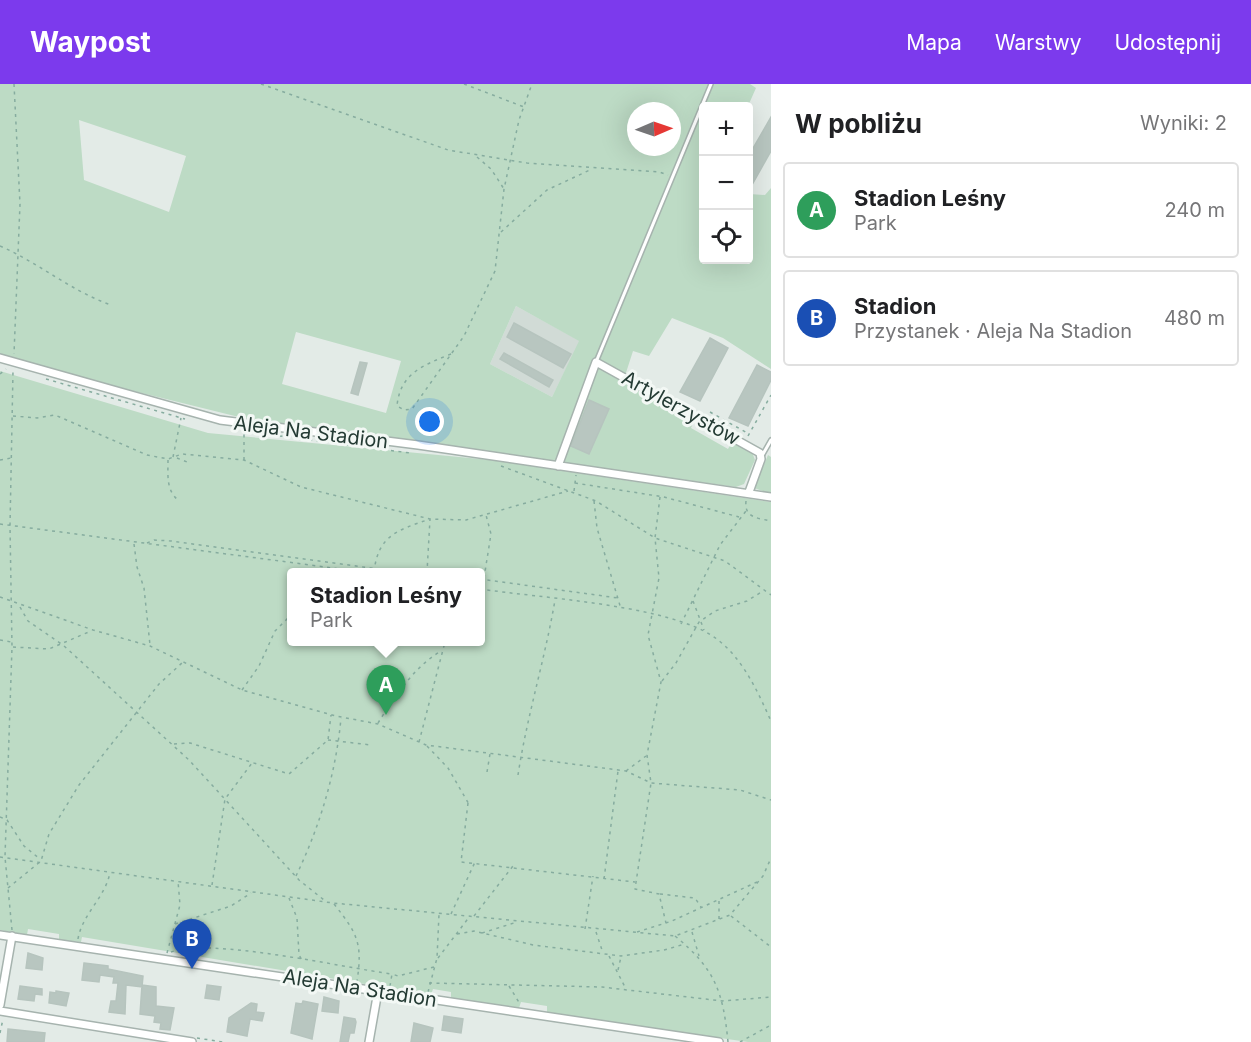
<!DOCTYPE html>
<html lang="pl">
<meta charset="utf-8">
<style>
:root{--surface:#fff;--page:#f6f6f6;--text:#202124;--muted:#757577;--line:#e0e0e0;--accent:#7c3aed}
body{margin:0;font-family:Inter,sans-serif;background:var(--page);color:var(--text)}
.controls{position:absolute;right:18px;top:18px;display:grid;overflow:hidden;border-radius:6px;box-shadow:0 6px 24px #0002}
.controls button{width:54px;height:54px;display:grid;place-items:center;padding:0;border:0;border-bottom:2px solid var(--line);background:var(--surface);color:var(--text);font:30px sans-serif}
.compass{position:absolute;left:627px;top:18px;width:54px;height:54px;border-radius:50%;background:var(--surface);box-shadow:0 6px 24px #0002;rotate:88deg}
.you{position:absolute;left:430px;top:338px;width:21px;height:21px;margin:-15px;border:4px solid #fff;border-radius:50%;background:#1a73e8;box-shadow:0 0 0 9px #1a73e833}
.badge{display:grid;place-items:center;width:39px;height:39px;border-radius:50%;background:var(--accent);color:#fff;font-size:20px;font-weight:700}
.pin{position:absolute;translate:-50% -50px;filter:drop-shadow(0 2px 3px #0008)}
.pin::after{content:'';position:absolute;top:32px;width:21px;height:18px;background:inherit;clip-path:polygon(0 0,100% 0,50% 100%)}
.popup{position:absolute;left:287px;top:484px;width:198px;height:78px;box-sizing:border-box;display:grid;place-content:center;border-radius:6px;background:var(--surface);filter:drop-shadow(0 2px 4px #0005);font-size:20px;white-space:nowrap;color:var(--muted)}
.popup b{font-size:22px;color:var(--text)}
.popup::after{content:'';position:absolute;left:50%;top:100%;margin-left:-12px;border:12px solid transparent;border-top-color:var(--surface)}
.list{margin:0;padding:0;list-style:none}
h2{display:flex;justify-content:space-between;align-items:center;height:78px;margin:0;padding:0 24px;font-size:26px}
h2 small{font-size:20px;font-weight:400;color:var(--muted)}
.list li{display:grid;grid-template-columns:39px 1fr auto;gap:18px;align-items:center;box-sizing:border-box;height:96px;margin:0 12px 12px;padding:0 12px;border:2px solid var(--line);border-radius:6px}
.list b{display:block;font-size:22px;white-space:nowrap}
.list p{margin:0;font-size:20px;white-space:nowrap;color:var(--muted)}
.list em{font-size:20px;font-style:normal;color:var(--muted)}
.icon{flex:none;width:33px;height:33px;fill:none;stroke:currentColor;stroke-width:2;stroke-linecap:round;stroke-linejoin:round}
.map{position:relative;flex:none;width:771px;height:958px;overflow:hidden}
header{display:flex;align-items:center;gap:36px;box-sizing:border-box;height:84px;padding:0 30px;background:var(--accent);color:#fff}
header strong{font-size:28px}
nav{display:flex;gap:33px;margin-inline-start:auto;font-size:21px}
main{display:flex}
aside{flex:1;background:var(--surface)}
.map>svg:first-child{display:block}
.built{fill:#d1dbd6}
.green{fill:#bddbc5;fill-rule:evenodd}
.building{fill:#b8c6c0;stroke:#b6c4be;stroke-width:1.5}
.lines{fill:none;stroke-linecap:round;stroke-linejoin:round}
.service-casing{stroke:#a6b3ae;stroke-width:6}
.minor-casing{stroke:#a6b3ae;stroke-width:10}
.path{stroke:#86ac9f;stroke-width:1.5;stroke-dasharray:3 4.5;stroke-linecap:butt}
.service{stroke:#fff;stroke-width:3}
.minor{stroke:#fff;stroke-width:7}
.labels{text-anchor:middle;stroke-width:6;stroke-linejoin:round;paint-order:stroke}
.street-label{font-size:20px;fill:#243b34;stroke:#f3f8f5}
</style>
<header>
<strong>Waypost</strong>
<nav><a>Mapa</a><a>Warstwy</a><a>Udostępnij</a></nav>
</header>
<main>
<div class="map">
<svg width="771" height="958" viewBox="0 0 771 958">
<rect width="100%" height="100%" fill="#e3ebe7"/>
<path class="built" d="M516,222L580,257L552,313L490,280Z"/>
<path class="green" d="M0,0H750L756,4L748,22H704V176H748L749,110L765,111L771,104V285L723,254L672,234L649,272L633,267L623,298L694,337L691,344L728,365L733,356L752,368L755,376L744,400L736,403L247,335L0,274ZM636,27H672V63H636ZM79,36L186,72L169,128L84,96ZM516,222L579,257L552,313L490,280ZM296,248L401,277L386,329L282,300Z
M0,287L208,349L491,376L771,418V958H748L547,929V922L521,918L519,924L451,914V908L433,905L431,911L82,853L81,858L59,856V850L28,845L27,851L0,846ZM292,488H480V558H292Z
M768,371L771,373V410L754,404Z"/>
<path class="building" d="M771,33V67L748,108V73Z
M514,239L571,270L563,284L507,253Z
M710,254L728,264L700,317L680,308Z
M504,269L553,296L549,303L500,275Z
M360,278L367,279L358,311L351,309Z
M757,281L771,288V296L748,342L729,334Z
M589,316L609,325L589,370L571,362Z
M28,869L43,874L42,886L26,884Z
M84,879L108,882V885L143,892L142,903L126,901L125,930L109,928L111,917H116L118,899H113L114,893L100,891L99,898L82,896Z
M142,901L156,903V922L174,924L170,946L160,945L161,939L154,938L155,932L140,930Z
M207,901L221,903L219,916L205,914Z
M20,902L42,905V911L35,910L34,917L18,915Z
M56,907L69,909L66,922L49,919L50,908L56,909Z
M324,913L339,917L338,929L322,927Z
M303,917L318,920L312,955L291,949L296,919L302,920Z
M251,919L257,920L256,928L264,929L262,937L250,935L247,952L227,948L229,934Z
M444,932L463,935L461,949L442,946Z
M344,933L355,935L356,938L354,949H350L348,958H340Z
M414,939L433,944L430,958H411Z
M8,945L45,949L44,958H7Z"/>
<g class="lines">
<defs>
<path id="service" d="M596,278L711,0
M763,370L771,356"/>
<path id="minor" d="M0,274L220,336L418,361L771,413
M558,382L596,278L760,369L761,375L749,408
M0,851L719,958
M0,921L12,852
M0,927L192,958
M369,958L378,907"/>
</defs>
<use href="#service" class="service-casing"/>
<use href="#minor" class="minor-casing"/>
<path class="path" d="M14,0L20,120L14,270
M261,0L448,66L527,79L659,88L668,91
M464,0L524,23
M477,73L491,85L504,105
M501,148L547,106L592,85
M0,162C39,179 71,207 111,221
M451,270C424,281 400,289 397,322L404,326L412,325L464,252L495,187L504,105L519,36L532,0
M0,290L6,285
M46,295L185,335
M710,328L749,350
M13,332L37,334L55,331L147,371L168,375L182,370L244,376L301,403L430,435L466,436L568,407
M272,351L410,369
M748,352L771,311
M173,373L181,334
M177,374L187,378
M0,376L11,374
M168,376C168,391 166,406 178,416
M244,376V347
M501,382L596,417L655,454L725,477L771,511
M575,399L664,413L739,433
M574,407L576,391
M660,413L655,454L659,494L648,551L661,598L647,671L651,699L635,805L659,810L666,839
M594,417L597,444L621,525
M746,417C744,434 758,434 771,437
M0,440L363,488
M147,459L154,456L171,457L400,488
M134,460L137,483L144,504L150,561
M374,488C378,451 398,446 430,435L427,488
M484,494L491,450L486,431
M480,495L618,514
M480,505C542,514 650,520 704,547C739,565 756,604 771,637
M0,513L93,546L150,562L242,606L336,632L378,640L426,661L626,687L651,699L740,706L771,716
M693,517L704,546
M20,523L28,537L63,561L189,676L299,796L324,816
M681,540L720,461L746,427
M0,556L11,558
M13,563L49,565L91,547
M662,597L676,579L699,538L715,527L747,517L763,507
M242,606L259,582L275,547L292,530
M378,639C395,612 414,583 441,567
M328,656L371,661
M419,658L445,558
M174,660L190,659L289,690L328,656L331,631
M427,662L448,684L470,722
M626,687L646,672
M487,688L490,670
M518,691C527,632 545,575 555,516
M468,719L461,778L635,798
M0,733L7,736L24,762L40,775
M0,773L333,819L675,852L730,831L763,792L771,774
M296,792C320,742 336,689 341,634
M604,795L618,687
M212,801L225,715L252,679
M8,804L41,777L49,750L79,701L159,600L183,578
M660,810L695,814L701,823
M289,814L297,834L299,871L302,876
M334,820C357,849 363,859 357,897
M451,830L475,778
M474,832L513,782
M731,832L771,863
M719,835V816
M175,840L231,822L251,809
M585,845L593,792
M12,846L5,773L12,563L10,442L13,287
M596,848L603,869
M637,848L672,837L757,798
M692,848L699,872
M482,849L517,838
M457,850L474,847L533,861L621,872L664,866L685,860
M675,852C715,885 723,907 728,958
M78,855C82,830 106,813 110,788
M171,868C210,853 345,884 392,890
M167,869L180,821L178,797
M609,872L626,905
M438,874L470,832
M618,886L621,873
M429,899L602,903L722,917L771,913
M390,902L392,890L398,892L434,883
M509,902L520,920
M428,908L437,874L439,830
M0,949L3,935
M197,954L223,958
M740,958L771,941"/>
<use href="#service" class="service"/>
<use href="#minor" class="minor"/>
</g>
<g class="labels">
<g class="street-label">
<text transform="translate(681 324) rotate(29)" y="7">Artylerzystów</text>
<text transform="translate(311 348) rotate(7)" y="7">Aleja Na Stadion</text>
<text transform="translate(360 904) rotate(9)" y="7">Aleja Na Stadion</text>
</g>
</g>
</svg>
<div class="controls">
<button>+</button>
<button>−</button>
<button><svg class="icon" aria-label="locate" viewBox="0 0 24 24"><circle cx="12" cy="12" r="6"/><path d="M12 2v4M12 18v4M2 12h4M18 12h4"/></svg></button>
</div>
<svg class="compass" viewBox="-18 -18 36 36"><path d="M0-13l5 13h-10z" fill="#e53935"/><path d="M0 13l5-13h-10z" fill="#757577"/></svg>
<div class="you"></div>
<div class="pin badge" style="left:386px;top:631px;background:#2e9e5b">A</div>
<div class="popup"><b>Stadion Leśny</b>Park</div>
<div class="pin badge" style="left:192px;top:885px;background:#1a4fb4">B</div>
</div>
<aside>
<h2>W pobliżu<small>Wyniki: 2</small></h2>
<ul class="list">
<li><span class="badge" style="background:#2e9e5b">A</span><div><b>Stadion Leśny</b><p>Park</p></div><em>240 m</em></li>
<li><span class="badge" style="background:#1a4fb4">B</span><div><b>Stadion</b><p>Przystanek · Aleja Na Stadion</p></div><em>480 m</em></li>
</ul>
</aside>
</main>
